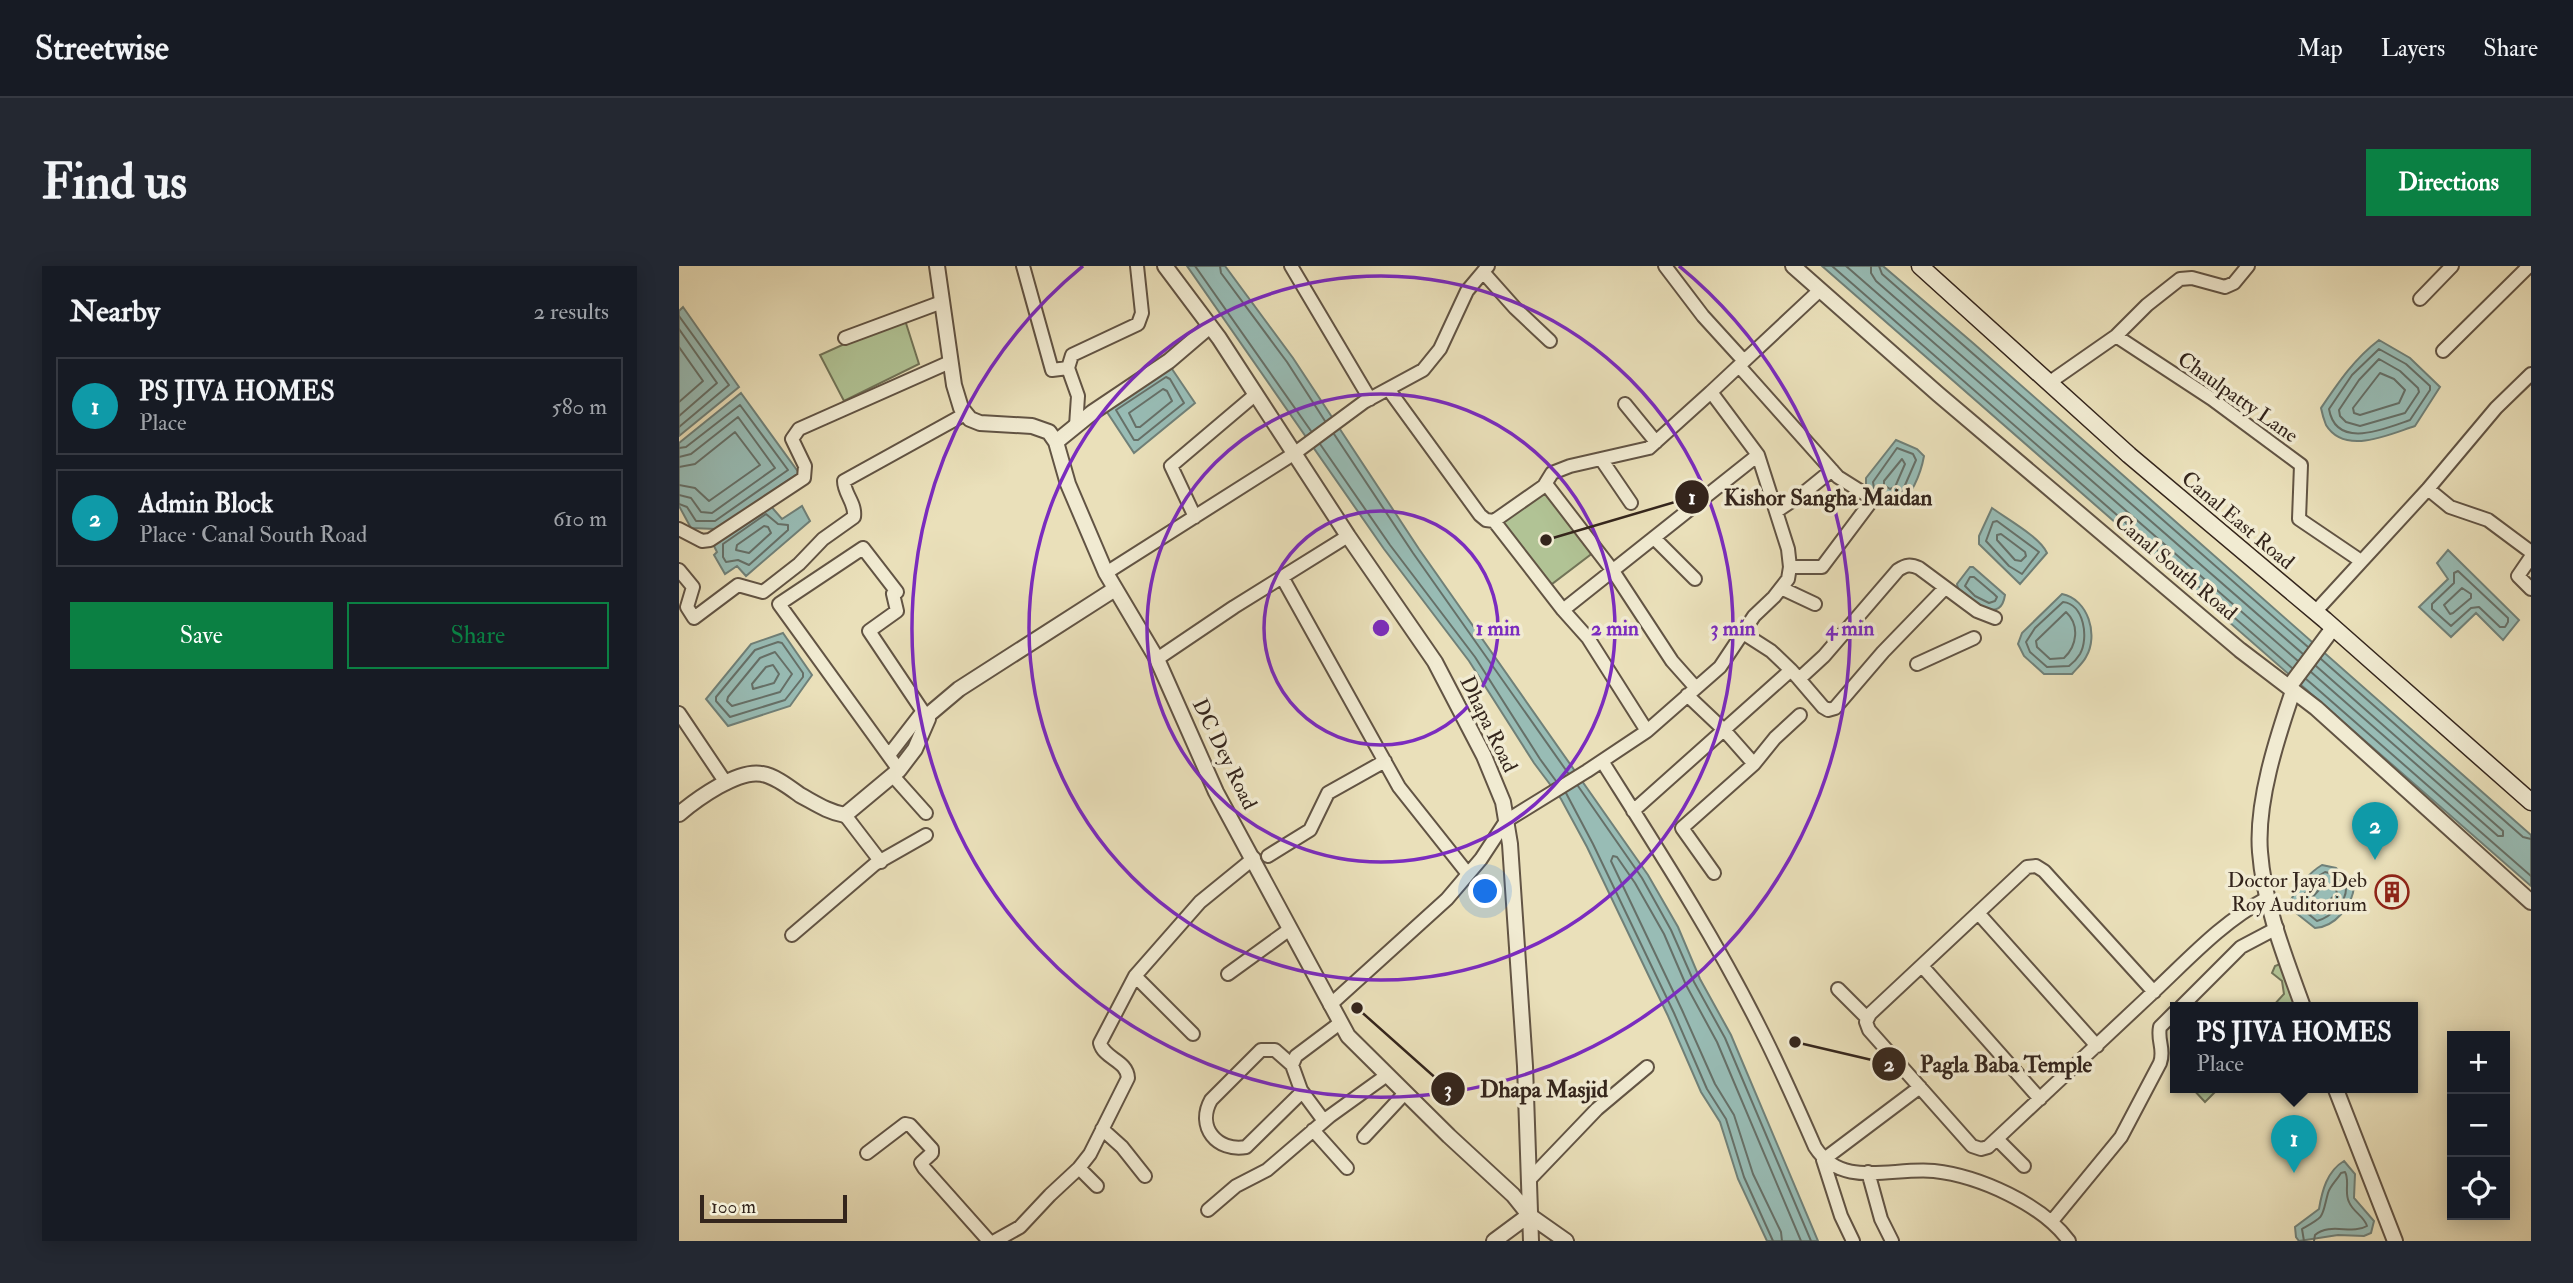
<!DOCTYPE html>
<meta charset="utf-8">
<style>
:root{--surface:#171b24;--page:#242831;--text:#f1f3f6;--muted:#9ea1a6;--line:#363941;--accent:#0b8043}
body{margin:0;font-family:"IM FELL Double Pica",serif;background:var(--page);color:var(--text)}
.controls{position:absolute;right:21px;bottom:21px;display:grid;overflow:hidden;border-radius:0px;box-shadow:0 4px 18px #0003}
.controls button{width:63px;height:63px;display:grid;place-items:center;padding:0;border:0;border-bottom:2px solid var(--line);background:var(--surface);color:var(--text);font:35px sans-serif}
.scale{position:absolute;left:21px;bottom:18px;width:147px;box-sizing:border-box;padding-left:7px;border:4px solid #34251c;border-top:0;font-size:19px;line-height:24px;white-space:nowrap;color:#34251c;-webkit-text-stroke:5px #f1ebd2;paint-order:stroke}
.you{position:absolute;left:807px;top:626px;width:24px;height:24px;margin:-18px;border:5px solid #fff;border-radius:50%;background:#1a73e8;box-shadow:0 0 0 10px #1a73e833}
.badge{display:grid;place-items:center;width:46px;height:46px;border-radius:50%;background:var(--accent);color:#fff;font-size:23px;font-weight:700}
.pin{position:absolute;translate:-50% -58px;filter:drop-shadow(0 2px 4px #0008)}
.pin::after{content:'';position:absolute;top:37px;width:24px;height:21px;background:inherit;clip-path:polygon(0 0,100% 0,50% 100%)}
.popup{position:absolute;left:1491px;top:736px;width:248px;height:91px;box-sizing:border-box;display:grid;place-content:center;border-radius:0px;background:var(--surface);filter:drop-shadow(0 2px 5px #0005);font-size:23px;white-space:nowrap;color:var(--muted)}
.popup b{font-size:26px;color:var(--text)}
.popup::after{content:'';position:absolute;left:50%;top:100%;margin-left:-14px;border:14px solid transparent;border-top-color:var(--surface)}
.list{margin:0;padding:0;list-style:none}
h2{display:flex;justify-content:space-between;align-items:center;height:91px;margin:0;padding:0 28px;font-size:30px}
h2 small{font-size:23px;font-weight:400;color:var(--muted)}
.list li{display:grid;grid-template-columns:46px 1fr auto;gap:21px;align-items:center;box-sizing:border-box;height:98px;margin:0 14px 14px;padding:0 14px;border:2px solid var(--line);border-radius:0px}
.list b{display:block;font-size:26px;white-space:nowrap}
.list p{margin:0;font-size:23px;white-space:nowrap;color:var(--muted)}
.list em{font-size:23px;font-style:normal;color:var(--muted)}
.actions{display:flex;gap:14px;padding:21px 28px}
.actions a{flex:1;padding:16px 0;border:2px solid var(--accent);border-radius:0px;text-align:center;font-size:24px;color:var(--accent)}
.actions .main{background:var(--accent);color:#fff}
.icon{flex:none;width:38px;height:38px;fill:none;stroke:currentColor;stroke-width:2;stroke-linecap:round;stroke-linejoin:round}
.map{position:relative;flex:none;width:1852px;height:975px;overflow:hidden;border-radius:0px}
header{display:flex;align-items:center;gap:42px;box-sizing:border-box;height:98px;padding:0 35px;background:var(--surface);border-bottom:2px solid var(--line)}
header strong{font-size:33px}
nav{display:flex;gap:38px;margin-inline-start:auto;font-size:24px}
.intro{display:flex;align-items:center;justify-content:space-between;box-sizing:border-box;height:168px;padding:0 42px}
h1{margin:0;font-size:49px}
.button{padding:18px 32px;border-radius:0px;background:var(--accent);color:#fff;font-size:24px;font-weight:700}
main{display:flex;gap:42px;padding:0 42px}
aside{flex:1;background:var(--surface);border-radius:0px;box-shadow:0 4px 18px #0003}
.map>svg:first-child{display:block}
.green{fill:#b1c395;stroke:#727458;stroke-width:2}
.water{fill:#98bcb5;stroke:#708078;stroke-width:2}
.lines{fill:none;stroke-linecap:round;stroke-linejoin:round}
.shore{stroke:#667068;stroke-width:2}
.minor-casing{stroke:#625444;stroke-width:16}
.tertiary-casing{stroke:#625444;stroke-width:18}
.secondary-casing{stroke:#34251c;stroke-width:19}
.minor{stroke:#f1ebd2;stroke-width:12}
.tertiary{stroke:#f1ebd2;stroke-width:14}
.secondary{stroke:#f1ebd2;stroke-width:16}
.ring{fill:none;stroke:#7b2cbf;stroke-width:3.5}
.labels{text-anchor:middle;stroke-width:7;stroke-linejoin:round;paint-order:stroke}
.street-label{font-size:21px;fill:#34251c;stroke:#f1ebd2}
.poi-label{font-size:21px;fill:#34251c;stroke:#f1ebd2;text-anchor:end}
.centre{fill:#7b2cbf;stroke:#f1ebd2;stroke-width:3.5}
.ring-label{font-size:21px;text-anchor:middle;font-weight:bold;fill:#7b2cbf;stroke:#f1ebd2;stroke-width:7;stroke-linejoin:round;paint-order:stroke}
.leader{fill:none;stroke:#34251c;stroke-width:2.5}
.callout-dot{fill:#34251c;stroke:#f1ebd2;stroke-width:2.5}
.mark-label{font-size:21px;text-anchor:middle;font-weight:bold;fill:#fff}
.callout-label{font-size:23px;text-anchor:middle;font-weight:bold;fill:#34251c;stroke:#f1ebd2;stroke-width:7;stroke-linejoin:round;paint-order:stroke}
</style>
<header>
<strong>Streetwise</strong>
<nav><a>Map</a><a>Layers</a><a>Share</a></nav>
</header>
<div class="intro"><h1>Find us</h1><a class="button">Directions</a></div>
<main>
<aside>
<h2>Nearby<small>2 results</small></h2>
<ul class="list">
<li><span class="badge" style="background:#0f9aa8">1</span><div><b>PS JIVA HOMES</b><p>Place</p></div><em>580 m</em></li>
<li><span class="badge" style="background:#0f9aa8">2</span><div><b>Admin Block</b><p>Place · Canal South Road</p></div><em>610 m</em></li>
</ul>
<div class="actions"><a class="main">Save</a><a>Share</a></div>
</aside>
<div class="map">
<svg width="1852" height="975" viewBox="0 0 1852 975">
<rect width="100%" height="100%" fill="#eae0ba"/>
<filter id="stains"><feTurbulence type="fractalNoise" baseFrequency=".00286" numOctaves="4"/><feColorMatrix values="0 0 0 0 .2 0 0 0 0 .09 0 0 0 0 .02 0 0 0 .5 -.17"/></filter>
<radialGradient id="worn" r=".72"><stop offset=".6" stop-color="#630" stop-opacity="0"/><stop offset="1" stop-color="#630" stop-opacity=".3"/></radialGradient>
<path class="green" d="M225,51L240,98L165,135L141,89Z
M866,221L915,286L869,321L816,256Z
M1601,698L1621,741H1593L1605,728L1603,715L1593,707L1596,700Z
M1512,821H1541L1526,836Z"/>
<path class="water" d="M508,0H546L614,92L740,283L969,609L999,661L1021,713L1052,769L1139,975H1088L1059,913L1041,856L1022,826L989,750L908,581L882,533L855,497L790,395L705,283Z
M1143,0H1204L1294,77L1852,569V620Z
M4,41L60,121L0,170V45Z
M1700,74L1731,92L1761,121L1736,160C1711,168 1666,190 1647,159C1645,154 1643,147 1642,142C1659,117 1675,93 1700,74Z
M491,100L516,137L455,187L426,143Z
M62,127L120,207L37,263L12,262L0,240V177Z
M1217,174L1238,183L1245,190C1242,207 1232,233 1216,242L1205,239L1187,224V212Z
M90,238L103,253L123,240L131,255L67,310L58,300L46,308L35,289L38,286L33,276Z
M1313,242C1328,253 1361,271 1368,287L1341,318L1300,278V270Z
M1769,284L1840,354L1824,374L1797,347L1772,371L1740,341L1769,313L1758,297Z
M1291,301H1294L1326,329C1321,361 1291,332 1279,323L1278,318Z
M1383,328C1409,333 1420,369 1407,391C1404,397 1398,402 1393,408H1365L1345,390L1339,378L1343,367Z
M104,367L133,409L111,440L49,460L27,433L72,378Z
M1643,599L1657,602L1675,620C1674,639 1656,661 1636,662L1617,647L1612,634C1618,621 1631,606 1643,599Z
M1665,895L1676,908L1675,932L1695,955L1692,967L1685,970L1659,969L1620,975L1617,971L1616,961L1640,943C1643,925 1648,905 1665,895Z"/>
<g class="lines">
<path class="shore" d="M516,0L632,165
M541,0L542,7L608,96L646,155
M1153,0L1613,402
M1167,0L1619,395
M1192,0V7L1197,15L1624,388
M1200,0L1203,8L1629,381
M0,50L50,119L0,161
M0,63L38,117L0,150
M0,81L24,115L0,136
M1700,83L1727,98L1751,120V124L1731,154C1705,163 1657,184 1650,143L1673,109Z
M1700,93L1721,105L1739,122L1740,126L1726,147L1681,160L1667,156L1661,150L1660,144L1680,114Z
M1701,107L1715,113L1726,124L1720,137L1681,149L1675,147L1674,142Z
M487,111L491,113L505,137L459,174H455L437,144Z
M484,123L488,125L493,135L461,161H457L450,147Z
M655,168L734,287L889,507
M641,178L711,279L796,391L861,493L877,515
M0,182L7,181L61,139L109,204L36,255H17L8,241L0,238
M1218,182L1234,188L1237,194L1223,226L1214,235L1195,222L1194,216Z
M0,191L12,188L59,151L96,202L33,247L22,246L12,232L0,229
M1223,193L1226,198L1216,221L1211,223L1205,219V215Z
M0,201L16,198L56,166L81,199L30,235L16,222L0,219
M87,248L99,258L109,259V264L70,299L59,294L47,296L44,291V278Z
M1318,255L1360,286L1343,308L1330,300L1307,275L1314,256Z
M85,260L89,261L92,267L70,287L57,284L58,279Z
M1318,269L1322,268L1346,286L1347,290L1342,295L1336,294L1318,274Z
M1779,305L1829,352V356L1826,361H1821L1800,341L1792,342L1772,360L1753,343V338L1775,317V307Z
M1291,311H1295L1315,328L1318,331L1316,335L1310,337L1296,330L1286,320Z
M1783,322L1792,328V332L1774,347L1771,348L1765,339Z
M1384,336C1405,338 1410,372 1401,388C1398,393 1394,397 1390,400L1368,401L1351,386L1347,376L1356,362Z
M1387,346C1401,359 1398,380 1385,392L1371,393L1358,381L1357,375Z
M99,376L103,377L124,407V411L106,434L51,451L37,435V431L76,384Z
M96,386L113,408L101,426L53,440L48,435L49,431L81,392Z
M1642,393L1844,571L1852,573
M94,399L100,408L95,417L74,423L73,418L87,401Z
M1632,406L1819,570H1824V565L1637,400
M1627,413L1852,610
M899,520L963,612L992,664L1015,716L1046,772L1132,975
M887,527L914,578L995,747L1028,823L1047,853L1065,911L1094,975
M1646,606L1654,608L1667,621C1668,636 1652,651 1638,655L1622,642L1620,635L1641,609Z
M1647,616L1657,624L1658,627L1639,645L1630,635Z
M1103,975L1102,966L1074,908L1055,849L1036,818L1003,744L932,595L934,590L938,591L956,617L985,668L1007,719L1038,776L1122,975
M1625,975L1623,963C1647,949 1642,953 1649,927C1651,920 1658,914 1662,907L1666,906C1671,915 1665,926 1670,936C1674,946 1685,950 1688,960C1673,969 1651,956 1636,969L1635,975"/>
<defs>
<path id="minor" d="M344,0L373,104L389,102
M612,0L691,133
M986,0L1024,50L1065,95
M804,6L836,42L871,75
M1741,33L1773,0
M1437,70L1533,133L1622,199L1620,253L1682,295
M166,72L263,36
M1764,85L1850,0
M1060,100L1159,211L1194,233L1143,301H1111
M1371,116L1437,70L1468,39L1501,13L1513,12L1546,21L1555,17L1569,0
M710,124L801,249L807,254L815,255L865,220L873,207L891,200L970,182L1032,126
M946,138L977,176
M397,160L399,130L389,102L393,89L459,58L463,47L458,0
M922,193L952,237
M867,218L934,305L993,395L1017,422
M1749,223L1771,241L1809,254L1852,286
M1098,245L1126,226L1153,204
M516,251L492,200L577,128
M815,255L884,344L909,372L968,465
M0,263L23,275L31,274L125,212L126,200L113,173L120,163L271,96
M976,273L1016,313
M1852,291L1839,310L1852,323
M0,304L14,321L8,341L15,352L59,319L84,326L120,298L144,273L175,251C177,237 165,228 165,215L286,148
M427,307L616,187L685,136L744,104L761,83L788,25L809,0
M603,311L720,521L789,608
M1102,322L1136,338
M884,344L1079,189
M1636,346L1749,223L1817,142L1852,108
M1064,367L1092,385L1112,404
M478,393L555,341L669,270
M1238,398L1295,372
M1120,413L1144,441L1149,444L1156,442L1204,386L1266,322
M1008,429L1045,464L1075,498
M0,447L47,517
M210,489L244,445
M923,495C978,582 1034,668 1080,760C1100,799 1118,840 1136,881C1163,923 1212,901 1255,905C1300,910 1363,938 1390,975
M220,504L100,338L184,282L218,326L214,328L218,345L190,365L249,453
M214,510L247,547
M954,545L1112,404L1120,413L1145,390L1219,304C1227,299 1231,298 1240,302L1298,345L1316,352
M166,549L202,596
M589,590L631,564L649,527L706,495
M1035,607L1003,562L1075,498L1096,472L1121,449
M1300,648L1418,780
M113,669L196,598L247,569
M1243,700L1361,833
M549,708L611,663
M456,710L514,768
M1159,723L1188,752
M1475,726L1365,605L1357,600L1348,601L1191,748L1187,756L1190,764L1293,880L1302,883L1309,881C1362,831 1416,781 1469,731C1507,696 1541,657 1588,632
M651,739L768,633L802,593L827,555L908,505L968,465L1041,401L1075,350L1095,331L1109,313L1111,301L1109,283L1079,189L1032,126L1141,24
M1502,741L1562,681L1598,662
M613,799L596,784H582L532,834C517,861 538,886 567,881L623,826
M645,855L622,824L613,799L617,790L661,757
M423,863L443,881L466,910
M634,864L668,902
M685,871L726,827
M1318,873L1345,900
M188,887L226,858L231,859L253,883V887L242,897L245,902L310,975
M400,902L418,920
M1189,906L1202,953L1213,975
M850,914L918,843L968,801
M529,944L557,920L588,904L651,850L708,809
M1373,955L1442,871L1481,797C1486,783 1478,775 1481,761L1496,746
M316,975L341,961L371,929L400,902L411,888L449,812C448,794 425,793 421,777L456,710L521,636L575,592
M1174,975L1162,950L1144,894L1241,821"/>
<path id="tertiary" d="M258,0L275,119L282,142L291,153L301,157L353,160L370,166L377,176L389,218L427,307L478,393L537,526L669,770L770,870L834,929L850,949L887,975
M486,0L540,72L669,270L756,396L805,490L824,536L831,578L846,800L852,975
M1114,0L1259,128L1561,384L1637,442L1852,636
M377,176L414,146L490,95L531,60
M1610,421L1654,362
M1614,425C1598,472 1577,536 1581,586C1585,639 1606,691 1624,741
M0,548C18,533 59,503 83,508C96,510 110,521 121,529C136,537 149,546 166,549L220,504L236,483L249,453L248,450L280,423L436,323
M1656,821L1716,975
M815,975L850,949"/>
<path id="secondary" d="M1241,0L1450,189L1646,354L1852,536"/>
</defs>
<use href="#minor" class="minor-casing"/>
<use href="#tertiary" class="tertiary-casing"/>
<use href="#secondary" class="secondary-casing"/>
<use href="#minor" class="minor"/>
<use href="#tertiary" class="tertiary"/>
<use href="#secondary" class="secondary"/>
</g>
<g class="ring">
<circle cx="702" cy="362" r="117"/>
<circle cx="702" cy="362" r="234"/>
<circle cx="702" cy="362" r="352"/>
<path d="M1000 0A469 469 0 1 1 404 0"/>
</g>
<defs>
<symbol id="building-ring" viewBox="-11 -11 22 22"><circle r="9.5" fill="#f1ebd2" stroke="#8f2418" stroke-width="1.5"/><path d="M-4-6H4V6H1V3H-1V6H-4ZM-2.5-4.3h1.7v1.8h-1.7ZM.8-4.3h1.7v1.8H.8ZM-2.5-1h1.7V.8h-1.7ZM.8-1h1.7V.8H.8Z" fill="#8f2418"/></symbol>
</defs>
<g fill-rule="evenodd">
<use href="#building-ring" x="1694" y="607" width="38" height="38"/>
</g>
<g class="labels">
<g class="street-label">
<text transform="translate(1559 131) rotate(35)" y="7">Chaulpatty Lane</text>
<text transform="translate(1559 254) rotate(40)" y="7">Canal East Road</text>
<text transform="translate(1497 301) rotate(40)" y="7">Canal South Road</text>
<text transform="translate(810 458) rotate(64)" y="7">Dhapa Road</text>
<text transform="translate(546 488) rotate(64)" y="7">DC Dey Road</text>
</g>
<g class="poi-label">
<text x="1688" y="621">Doctor Jaya Deb<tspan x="1688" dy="24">Roy Auditorium</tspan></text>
</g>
</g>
<circle cx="702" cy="362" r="10" class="centre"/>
<g class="ring-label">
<text x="819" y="369">1 min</text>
<text x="936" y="369">2 min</text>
<text x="1054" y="369">3 min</text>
<text x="1171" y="369">4 min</text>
</g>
<path class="leader" d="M867 274L1013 231M1116 776L1210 798M678 742L769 823"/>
<g class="callout-dot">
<circle cx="867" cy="274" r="7"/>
<circle cx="1116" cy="776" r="7"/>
<circle cx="678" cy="742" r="7"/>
<circle cx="1013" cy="231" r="18"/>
<circle cx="1210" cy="798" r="18"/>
<circle cx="769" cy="823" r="18"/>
</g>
<g class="mark-label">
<text x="1013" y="238">1</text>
<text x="1210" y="805">2</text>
<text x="769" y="830">3</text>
</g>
<g class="callout-label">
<text x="1149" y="239">Kishor Sangha Maidan</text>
<text x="1327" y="806">Pagla Baba Temple</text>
<text x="865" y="831">Dhapa Masjid</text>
</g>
<rect width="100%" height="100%" filter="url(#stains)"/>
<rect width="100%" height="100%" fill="url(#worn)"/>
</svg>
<div class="controls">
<button>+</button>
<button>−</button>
<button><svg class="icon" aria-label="locate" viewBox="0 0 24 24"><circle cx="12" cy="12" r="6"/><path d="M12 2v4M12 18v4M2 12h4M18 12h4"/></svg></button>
</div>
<div class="scale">100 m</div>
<div class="you"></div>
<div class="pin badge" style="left:1615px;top:907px;background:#0f9aa8">1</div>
<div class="popup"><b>PS JIVA HOMES</b>Place</div>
<div class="pin badge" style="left:1696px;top:594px;background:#0f9aa8">2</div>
</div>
</main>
